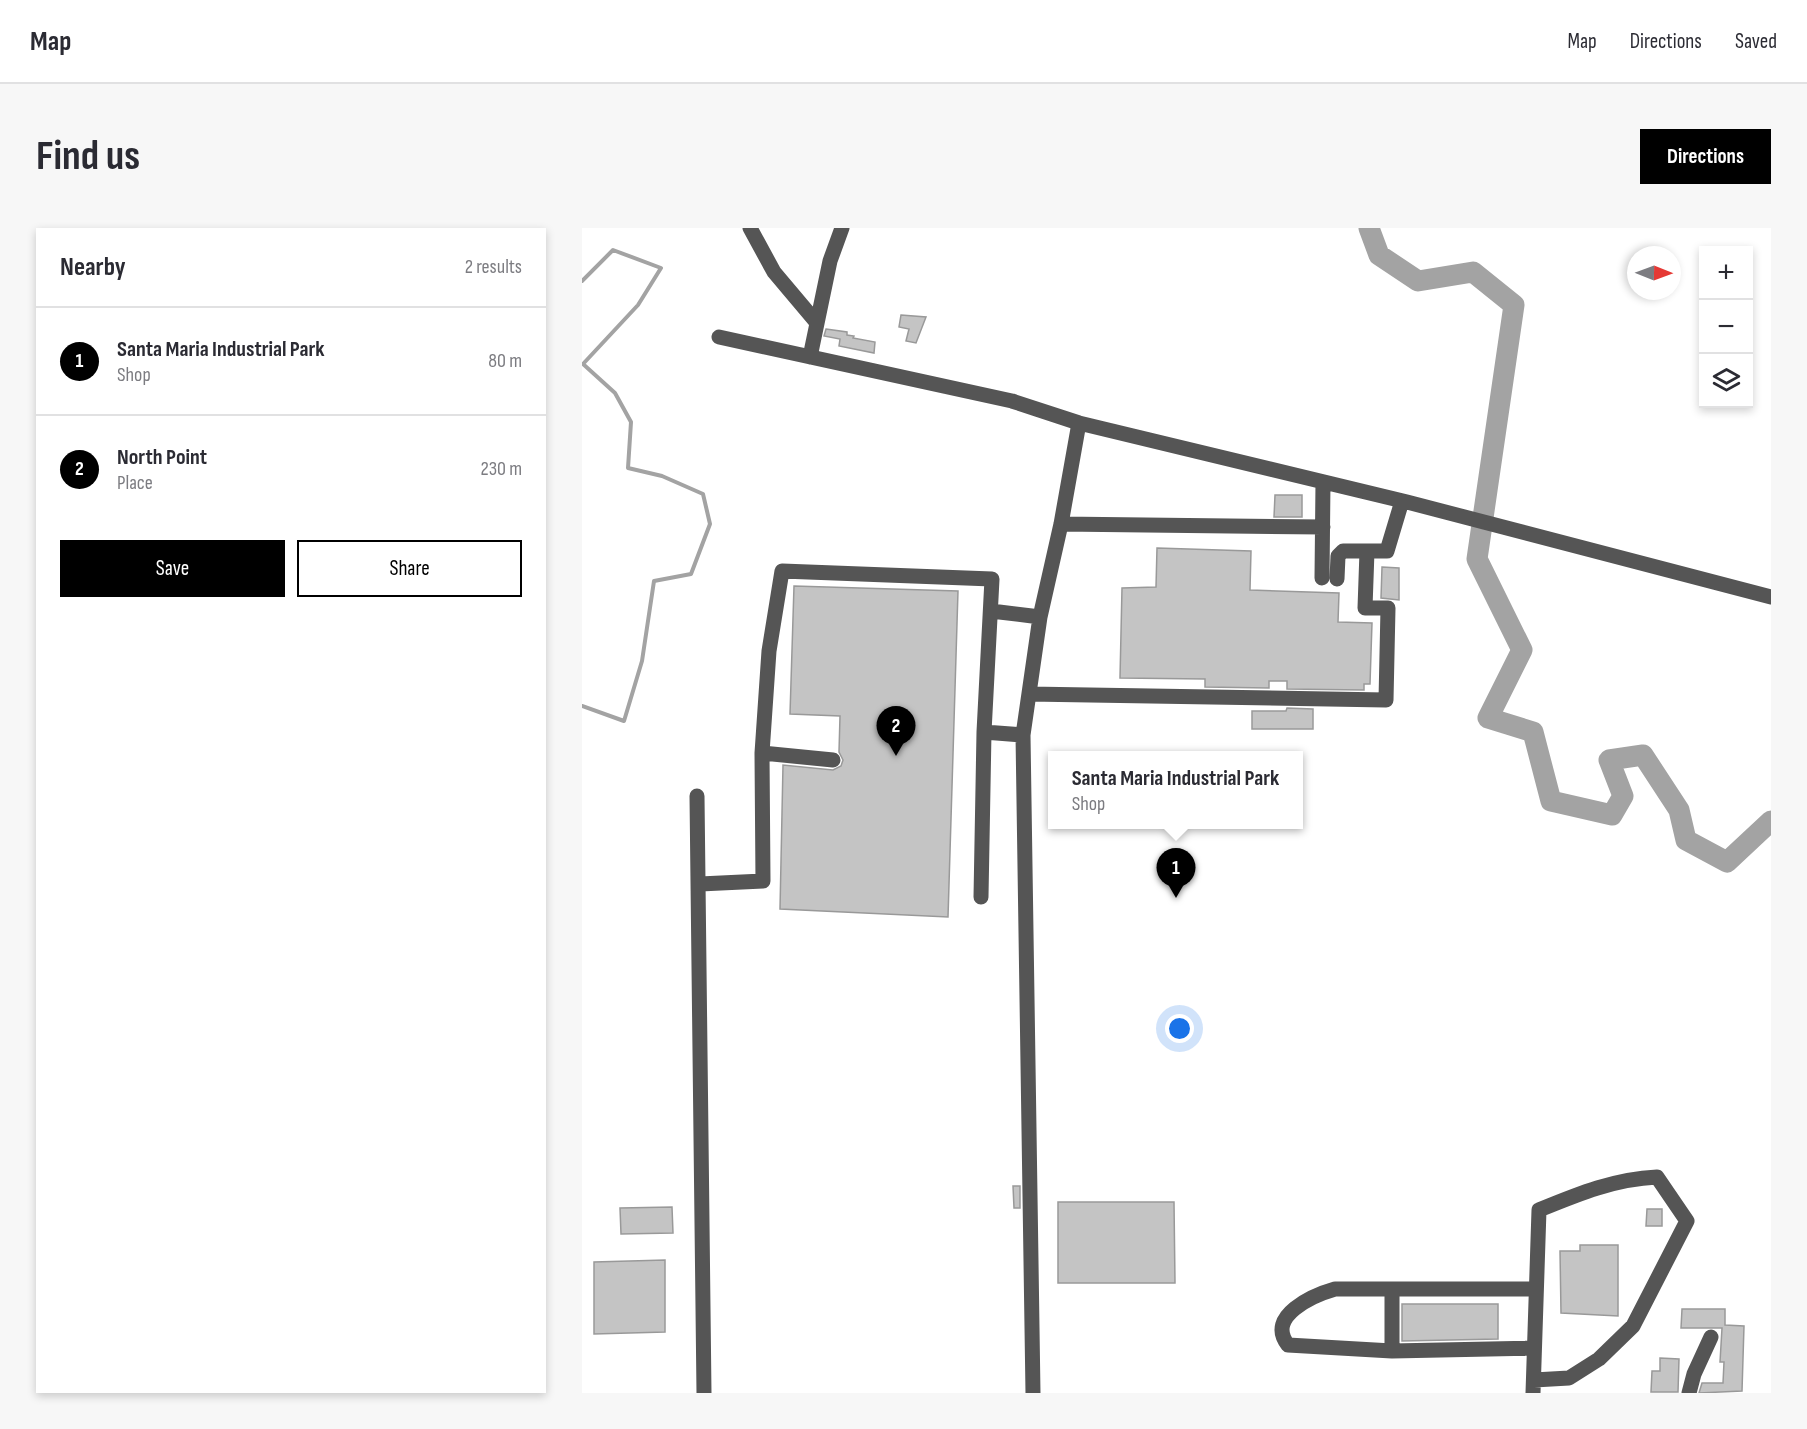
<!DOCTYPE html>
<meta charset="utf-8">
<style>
:root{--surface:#fff;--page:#f7f7f7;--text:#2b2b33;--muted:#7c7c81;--line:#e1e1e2;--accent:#000}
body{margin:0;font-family:"Sofia Sans Condensed",sans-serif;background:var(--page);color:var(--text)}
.controls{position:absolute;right:18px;top:18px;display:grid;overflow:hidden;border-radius:0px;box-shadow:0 3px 9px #0003}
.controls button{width:54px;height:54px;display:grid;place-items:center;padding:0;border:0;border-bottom:2px solid var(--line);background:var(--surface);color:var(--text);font:30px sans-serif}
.compass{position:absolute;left:1045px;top:18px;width:54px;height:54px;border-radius:50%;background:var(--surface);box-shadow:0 3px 9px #0003;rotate:91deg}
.you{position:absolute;left:598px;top:801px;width:21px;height:21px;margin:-15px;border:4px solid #fff;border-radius:50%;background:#1a73e8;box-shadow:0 0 0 9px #1a73e833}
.badge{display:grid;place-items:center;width:39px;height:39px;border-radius:50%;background:var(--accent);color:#fff;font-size:20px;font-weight:700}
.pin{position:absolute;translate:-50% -50px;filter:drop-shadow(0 2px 3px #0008)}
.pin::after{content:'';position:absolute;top:32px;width:21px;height:18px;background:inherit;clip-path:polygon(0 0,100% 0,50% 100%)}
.popup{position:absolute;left:466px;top:523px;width:255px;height:78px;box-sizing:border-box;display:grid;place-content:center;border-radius:0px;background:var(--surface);filter:drop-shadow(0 2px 4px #0005);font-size:20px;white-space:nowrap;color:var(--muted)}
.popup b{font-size:22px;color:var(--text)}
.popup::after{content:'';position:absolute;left:50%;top:100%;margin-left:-12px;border:12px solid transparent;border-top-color:var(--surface)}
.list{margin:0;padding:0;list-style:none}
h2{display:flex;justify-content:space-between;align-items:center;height:78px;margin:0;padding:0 24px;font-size:26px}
h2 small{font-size:20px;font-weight:400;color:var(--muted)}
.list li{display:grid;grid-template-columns:39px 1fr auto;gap:18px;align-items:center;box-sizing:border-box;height:108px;padding:0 24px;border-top:2px solid var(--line)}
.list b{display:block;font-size:22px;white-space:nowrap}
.list p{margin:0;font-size:20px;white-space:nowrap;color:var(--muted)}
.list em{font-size:20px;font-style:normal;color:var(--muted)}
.actions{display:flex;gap:12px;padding:18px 24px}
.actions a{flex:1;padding:14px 0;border:2px solid var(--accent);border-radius:0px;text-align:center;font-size:21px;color:var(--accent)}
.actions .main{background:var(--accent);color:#fff}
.icon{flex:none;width:33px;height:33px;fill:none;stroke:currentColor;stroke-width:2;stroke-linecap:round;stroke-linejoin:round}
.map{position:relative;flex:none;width:1189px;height:1165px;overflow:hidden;border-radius:0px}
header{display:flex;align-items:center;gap:36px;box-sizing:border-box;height:84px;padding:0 30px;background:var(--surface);border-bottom:2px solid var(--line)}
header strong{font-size:28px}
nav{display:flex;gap:33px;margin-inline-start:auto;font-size:21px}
.intro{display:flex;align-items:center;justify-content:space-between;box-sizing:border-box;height:144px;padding:0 36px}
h1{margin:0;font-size:42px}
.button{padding:15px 27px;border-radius:0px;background:var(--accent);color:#fff;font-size:21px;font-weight:700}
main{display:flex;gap:36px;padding:0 36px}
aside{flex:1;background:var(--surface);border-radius:0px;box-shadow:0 3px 9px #0003}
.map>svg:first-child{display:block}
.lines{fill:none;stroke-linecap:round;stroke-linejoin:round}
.stream{stroke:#a3a3a3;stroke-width:4}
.river{stroke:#a3a3a3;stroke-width:21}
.building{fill:#c4c4c4;stroke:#999;stroke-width:1.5}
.minor{stroke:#555;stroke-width:15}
</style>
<header>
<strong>Map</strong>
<nav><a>Map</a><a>Directions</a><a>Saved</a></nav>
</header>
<div class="intro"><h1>Find us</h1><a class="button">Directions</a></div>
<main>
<aside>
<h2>Nearby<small>2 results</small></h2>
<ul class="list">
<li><span class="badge">1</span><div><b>Santa Maria Industrial Park</b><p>Shop</p></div><em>80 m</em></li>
<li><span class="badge">2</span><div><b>North Point</b><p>Place</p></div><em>230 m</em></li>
</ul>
<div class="actions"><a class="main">Save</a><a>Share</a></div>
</aside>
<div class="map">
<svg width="1189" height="1165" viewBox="0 0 1189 1165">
<rect width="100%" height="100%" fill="#fff"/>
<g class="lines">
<path class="stream" d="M0,53L31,22L79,40L56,77L1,136L33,165L49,194L46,240L80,248L121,266L128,296L109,346L72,353L60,433L42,493L0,478"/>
<path class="river" d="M787,0L797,27L836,53L891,44L932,77L895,331L940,422L906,490L951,504L969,573L1030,587L1041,568L1027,532L1061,527L1097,582L1104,612L1145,634L1189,593"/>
</g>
<path class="building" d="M319,87L344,89L334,115L324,113L327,101L317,99Z
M244,101L265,104V107L272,108L271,110L293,114L292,125L257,118L258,111L242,108Z
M693,267H720V289H692Z
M575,320L669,323L668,362L757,365L756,394L790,395L788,456H782V462L705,461V453H687V460L623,459V451L538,450L540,360L574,359Z
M800,339L817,340V372L799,370Z
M212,358L376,363L366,689L198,681L201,537L251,542L259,538L261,532L257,524L258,488L208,486Z
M705,480L731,481V501H670V483H704Z
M431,958H438V980H432Z
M476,974H592L593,1055H476Z
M90,979L91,1005L39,1006L38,980Z
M1065,981H1080V998H1064Z
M998,1017H1036V1088L979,1085L978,1023H998Z
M83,1032V1104L12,1106V1034Z
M820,1076H916V1111L820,1113Z
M1100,1081H1143V1097L1162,1098L1160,1163L1117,1165L1120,1155H1141L1142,1134H1138L1140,1100H1099Z
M1078,1130L1097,1131L1096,1164H1069L1070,1143H1078Z"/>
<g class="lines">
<path class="minor" d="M168,0L192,44L235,95
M137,109L430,173L497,195L825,274L1189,369
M228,129L248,33L260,0
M479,296L741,299
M740,350L741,254
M755,351L756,328L761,323H805L820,273
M409,383L458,389
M447,466L804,472L806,380H783L785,323
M402,504L441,507
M180,525L251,532
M115,568L122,1165
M118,656L181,653L180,525L187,423L200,343L410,351L402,504L399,669
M810,1063V1123
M950,1120L810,1123L706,1117C683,1088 732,1067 753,1061H953
M451,1165L441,507L458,389L479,296L497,195
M951,1165L957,982C996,966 1032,951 1075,949L1105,993L1051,1098L1017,1131L987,1150L952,1152
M1107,1165L1112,1146L1129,1109"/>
</g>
</svg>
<div class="controls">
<button>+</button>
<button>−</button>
<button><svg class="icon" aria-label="layers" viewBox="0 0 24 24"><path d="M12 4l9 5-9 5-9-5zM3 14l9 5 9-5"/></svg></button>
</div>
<svg class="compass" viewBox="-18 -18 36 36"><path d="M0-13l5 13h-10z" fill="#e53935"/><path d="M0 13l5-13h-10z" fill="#7c7c81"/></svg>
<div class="you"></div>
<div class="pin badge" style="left:594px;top:670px">1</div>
<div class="popup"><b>Santa Maria Industrial Park</b>Shop</div>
<div class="pin badge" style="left:314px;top:528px">2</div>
</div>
</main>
